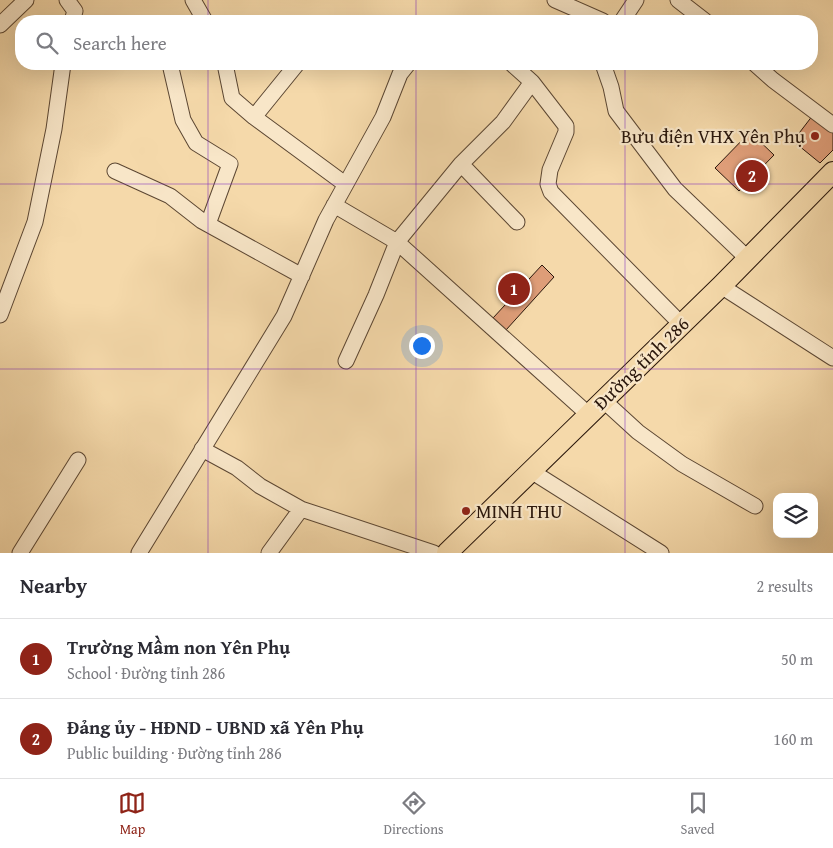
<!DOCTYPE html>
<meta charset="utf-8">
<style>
:root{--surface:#fff;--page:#f7f7f7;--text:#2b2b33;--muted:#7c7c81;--line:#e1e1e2;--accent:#8f2418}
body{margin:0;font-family:"Gentium Book Plus",serif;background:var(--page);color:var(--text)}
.controls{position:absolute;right:15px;bottom:15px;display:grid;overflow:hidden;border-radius:10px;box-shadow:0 5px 20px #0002}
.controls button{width:45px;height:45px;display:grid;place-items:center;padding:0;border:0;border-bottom:1px solid var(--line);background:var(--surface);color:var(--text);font:25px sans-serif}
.you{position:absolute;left:421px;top:345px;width:18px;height:18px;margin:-12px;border:4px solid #fff;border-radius:50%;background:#1a73e8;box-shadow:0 0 0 8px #1a73e833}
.badge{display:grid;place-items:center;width:32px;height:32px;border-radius:50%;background:var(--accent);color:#fff;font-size:16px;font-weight:700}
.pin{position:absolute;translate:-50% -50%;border:2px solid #fff;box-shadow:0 1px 5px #0006}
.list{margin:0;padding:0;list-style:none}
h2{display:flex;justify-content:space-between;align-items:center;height:65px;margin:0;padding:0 20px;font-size:21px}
h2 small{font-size:16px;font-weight:400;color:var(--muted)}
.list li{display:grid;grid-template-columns:32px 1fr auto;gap:15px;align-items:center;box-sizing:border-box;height:80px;padding:0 20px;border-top:1px solid var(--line)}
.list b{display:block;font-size:19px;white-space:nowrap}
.list p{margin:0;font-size:16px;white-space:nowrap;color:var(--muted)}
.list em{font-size:16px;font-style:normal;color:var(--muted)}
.icon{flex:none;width:28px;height:28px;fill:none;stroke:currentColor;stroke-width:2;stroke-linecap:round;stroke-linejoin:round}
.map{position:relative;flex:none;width:833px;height:553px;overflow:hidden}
.search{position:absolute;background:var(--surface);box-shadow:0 5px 20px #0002;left:15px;right:15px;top:15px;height:55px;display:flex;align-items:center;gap:12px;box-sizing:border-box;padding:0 18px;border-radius:20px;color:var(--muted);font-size:19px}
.sheet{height:225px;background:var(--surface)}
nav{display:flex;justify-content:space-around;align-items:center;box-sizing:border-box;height:70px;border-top:1px solid var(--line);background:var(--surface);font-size:14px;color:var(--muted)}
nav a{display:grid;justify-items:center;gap:2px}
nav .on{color:var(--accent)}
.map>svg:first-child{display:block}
.building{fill:#de9d78;stroke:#29160b}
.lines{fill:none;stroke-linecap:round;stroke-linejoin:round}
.minor-casing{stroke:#5c4733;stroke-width:17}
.major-casing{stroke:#29160b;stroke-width:22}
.minor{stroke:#f8e6c8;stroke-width:15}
.major{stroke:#f5d9aa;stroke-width:20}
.grid{fill:none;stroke:#7b2cbf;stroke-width:1;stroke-opacity:0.55}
.poi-dot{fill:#8f2418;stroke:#f8e6c8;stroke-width:2}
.labels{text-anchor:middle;stroke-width:4.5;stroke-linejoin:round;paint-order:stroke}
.poi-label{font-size:19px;fill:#29160b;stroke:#f8e6c8;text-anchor:end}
.street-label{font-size:19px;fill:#29160b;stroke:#f8e6c8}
</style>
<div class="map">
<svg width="833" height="553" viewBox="0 0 833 553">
<rect width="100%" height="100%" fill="#f5d9aa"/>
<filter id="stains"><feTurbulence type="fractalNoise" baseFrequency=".004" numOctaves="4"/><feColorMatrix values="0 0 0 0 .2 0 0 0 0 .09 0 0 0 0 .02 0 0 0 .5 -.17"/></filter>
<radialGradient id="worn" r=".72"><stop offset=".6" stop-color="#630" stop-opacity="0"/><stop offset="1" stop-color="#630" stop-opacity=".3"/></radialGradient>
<path class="building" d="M813,115L833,131V150L820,163L793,141Z
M750,132L774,155L739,191L715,168Z
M542,265L554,277L506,330L493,318Z"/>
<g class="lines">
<defs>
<path id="minor" d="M67,0L75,11L72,21
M193,0L205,21
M555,0L603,21
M678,0L705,21
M622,21L636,0
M0,25L26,0
M170,64L183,120L196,143L230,164L208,224
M225,64L232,98L254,117L345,184
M603,64L611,87L616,111L675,189L747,258
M755,64L773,80L833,125
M532,82L566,126V132L550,170L548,184L551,192L681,324
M254,117L297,64
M461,164L517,222
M115,171L170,196L202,221L302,276
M334,205L397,242L588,414
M721,286L833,358
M0,315L35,222L54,129L63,64
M346,361L376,295L397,242L461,164L503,122L532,82L512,64
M603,400L638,432L682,464L755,506
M202,449L237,468L260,486L301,509L434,553
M531,471L661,553
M20,553L78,460
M139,553L284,316L326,220L383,117L400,74L408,64
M269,553L301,509"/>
<path id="major" d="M447,553L721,286L833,172"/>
</defs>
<use href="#minor" class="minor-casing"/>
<use href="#major" class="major-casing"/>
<use href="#minor" class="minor"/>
<use href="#major" class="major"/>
</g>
<path class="grid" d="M208,0V21M416,0V21M625,0V21M208,64V553M416,64V553M625,64V553M0,184H833M0,369H833"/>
<g class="poi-dot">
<circle cx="815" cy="136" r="5"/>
<circle cx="466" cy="511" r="5"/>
</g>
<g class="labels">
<g class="poi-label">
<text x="805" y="143">Bưu điện VHX Yên Phụ</text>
<text x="476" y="518" text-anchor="start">MINH THU</text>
</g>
<g class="street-label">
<text transform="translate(641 363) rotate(-44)" y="7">Đường tỉnh 286</text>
</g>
</g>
<rect width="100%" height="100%" filter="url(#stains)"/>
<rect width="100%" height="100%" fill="url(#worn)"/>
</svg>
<div class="controls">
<button><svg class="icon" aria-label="layers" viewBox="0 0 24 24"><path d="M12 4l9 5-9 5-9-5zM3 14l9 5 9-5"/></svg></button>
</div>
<div class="you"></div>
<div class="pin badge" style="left:514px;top:289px">1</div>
<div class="pin badge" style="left:752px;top:176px">2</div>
<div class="search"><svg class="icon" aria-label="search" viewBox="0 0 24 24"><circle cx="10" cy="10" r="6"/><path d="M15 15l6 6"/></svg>Search here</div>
</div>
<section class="sheet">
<h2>Nearby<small>2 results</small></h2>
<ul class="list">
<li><span class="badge">1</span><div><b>Trường Mầm non Yên Phụ</b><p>School · Đường tỉnh 286</p></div><em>50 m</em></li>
<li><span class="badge">2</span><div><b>Đảng ủy - HĐND - UBND xã Yên Phụ</b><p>Public building · Đường tỉnh 286</p></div><em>160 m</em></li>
</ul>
</section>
<nav>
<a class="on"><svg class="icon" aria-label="map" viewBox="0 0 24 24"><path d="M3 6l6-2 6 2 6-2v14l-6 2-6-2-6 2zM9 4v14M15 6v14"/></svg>Map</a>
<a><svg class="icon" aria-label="directions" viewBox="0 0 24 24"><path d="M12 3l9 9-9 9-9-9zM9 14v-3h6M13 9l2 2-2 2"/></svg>Directions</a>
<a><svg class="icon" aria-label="saved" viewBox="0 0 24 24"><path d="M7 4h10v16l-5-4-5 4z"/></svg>Saved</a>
</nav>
